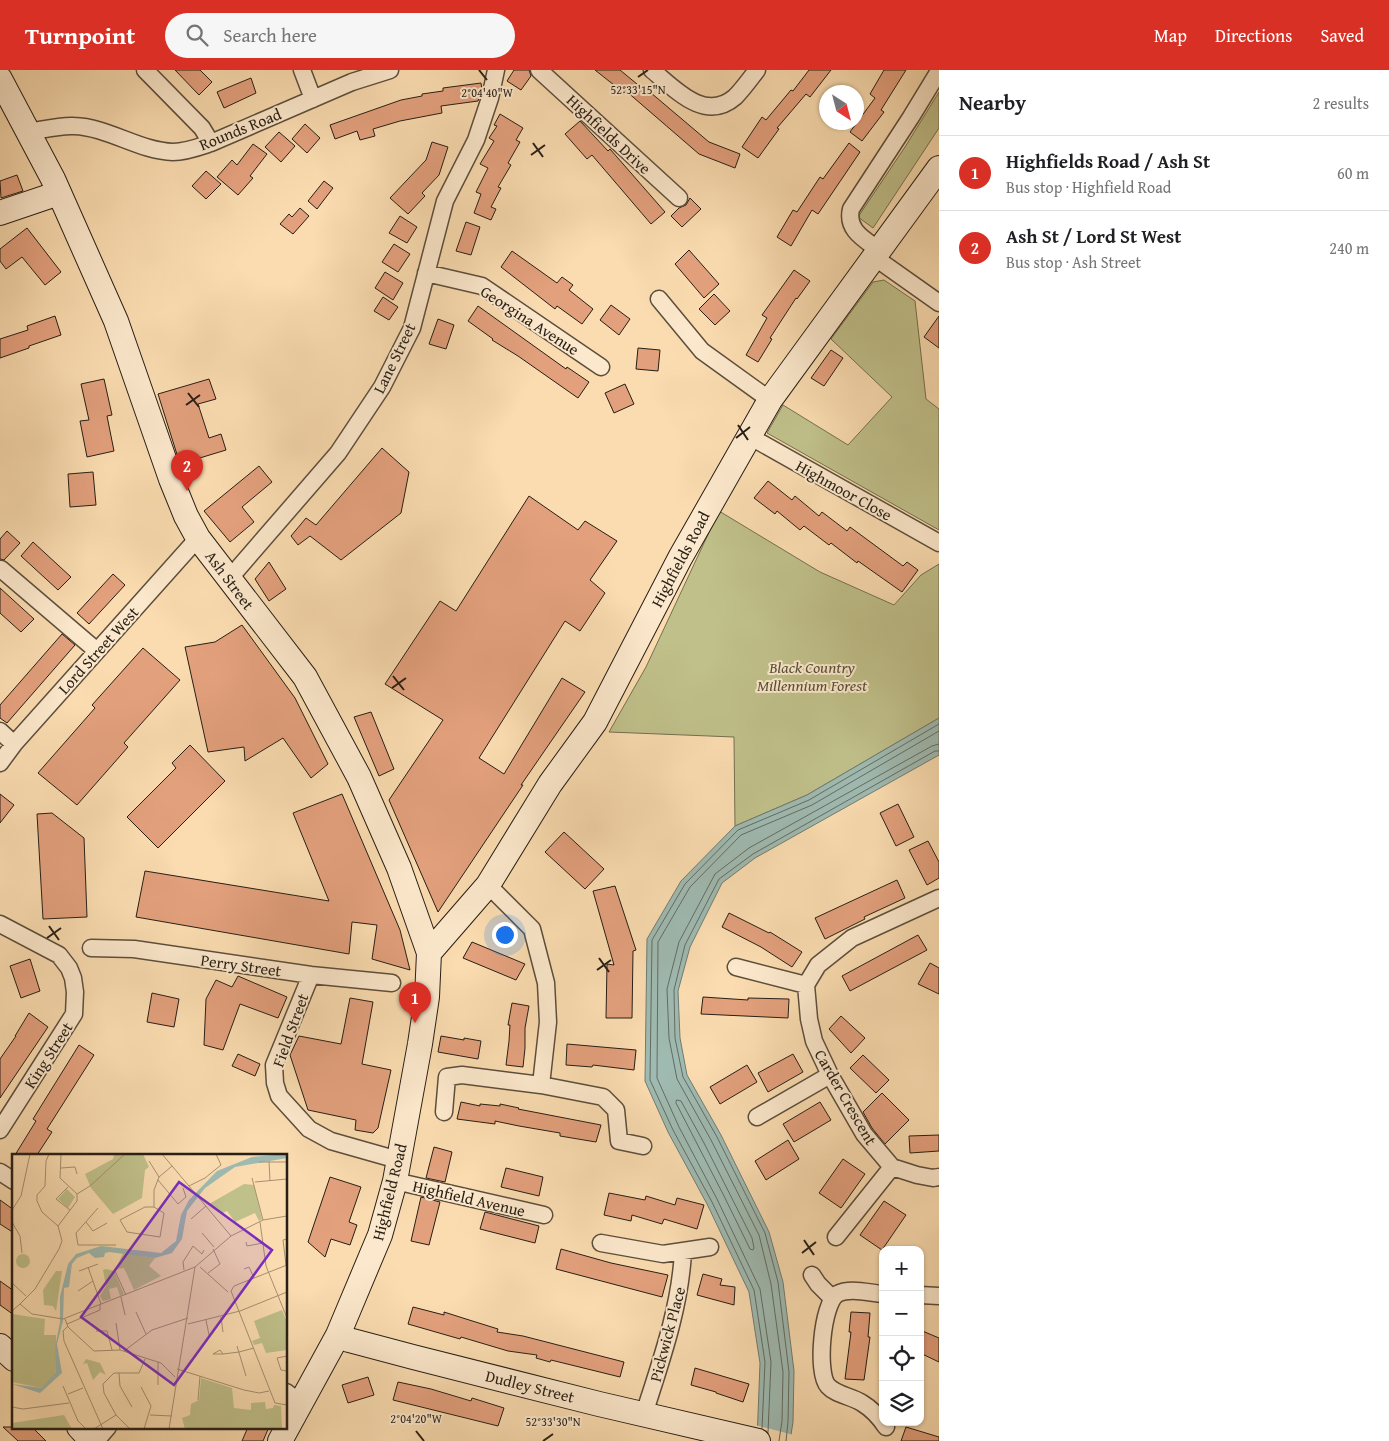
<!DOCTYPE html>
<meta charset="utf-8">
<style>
:root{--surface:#fff;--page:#f6f6f6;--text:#202124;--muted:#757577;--line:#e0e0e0;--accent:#d93025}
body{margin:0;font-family:"Gentium Book Plus",serif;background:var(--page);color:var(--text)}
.controls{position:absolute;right:15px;bottom:15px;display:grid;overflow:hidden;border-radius:10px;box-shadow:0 1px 4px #0004}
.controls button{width:45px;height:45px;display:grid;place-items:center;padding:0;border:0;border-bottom:1px solid var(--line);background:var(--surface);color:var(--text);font:25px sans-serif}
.compass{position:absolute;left:819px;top:15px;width:45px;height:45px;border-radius:50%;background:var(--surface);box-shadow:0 1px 4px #0004;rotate:144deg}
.you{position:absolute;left:504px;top:864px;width:18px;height:18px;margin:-12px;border:4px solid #fff;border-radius:50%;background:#1a73e8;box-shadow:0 0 0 8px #1a73e833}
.badge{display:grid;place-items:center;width:32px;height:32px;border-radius:50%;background:var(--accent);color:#fff;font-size:16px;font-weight:700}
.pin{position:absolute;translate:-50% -41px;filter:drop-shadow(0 1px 2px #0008)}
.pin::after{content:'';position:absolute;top:26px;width:18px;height:15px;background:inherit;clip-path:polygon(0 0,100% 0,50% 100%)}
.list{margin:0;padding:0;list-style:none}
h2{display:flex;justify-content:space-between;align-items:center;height:65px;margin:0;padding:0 20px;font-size:21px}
h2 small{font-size:16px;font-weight:400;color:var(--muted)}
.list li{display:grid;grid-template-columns:32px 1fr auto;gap:15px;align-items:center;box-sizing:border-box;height:75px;padding:0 20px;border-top:1px solid var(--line)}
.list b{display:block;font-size:19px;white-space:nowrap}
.list p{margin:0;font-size:16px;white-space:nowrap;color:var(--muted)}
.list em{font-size:16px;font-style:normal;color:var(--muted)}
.icon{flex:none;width:28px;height:28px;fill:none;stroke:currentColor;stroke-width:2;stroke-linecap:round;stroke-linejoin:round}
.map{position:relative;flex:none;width:939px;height:1371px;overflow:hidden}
header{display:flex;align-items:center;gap:30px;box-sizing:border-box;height:70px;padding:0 25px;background:var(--accent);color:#fff}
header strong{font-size:24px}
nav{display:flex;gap:28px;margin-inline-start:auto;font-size:18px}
.search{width:350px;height:45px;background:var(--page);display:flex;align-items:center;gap:12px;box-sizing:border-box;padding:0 18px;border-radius:28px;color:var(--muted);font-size:19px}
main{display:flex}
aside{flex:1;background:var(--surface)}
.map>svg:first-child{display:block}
.green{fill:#c0c08a;stroke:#746f50}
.water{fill:#9fbab1;stroke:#6f7c73}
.pier{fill:#fadcb0}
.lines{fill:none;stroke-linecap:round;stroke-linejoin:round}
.shore{stroke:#636c63;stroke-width:1}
.building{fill:#e3a07d;stroke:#271e15}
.street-casing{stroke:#5c4e3c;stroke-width:19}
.secondary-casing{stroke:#271e15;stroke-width:26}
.street{stroke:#fce8cc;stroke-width:16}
.secondary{stroke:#fce8cc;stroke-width:24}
.ticks{fill:none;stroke:#271e15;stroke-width:2}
.labels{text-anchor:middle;stroke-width:4;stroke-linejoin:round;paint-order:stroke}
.street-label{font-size:16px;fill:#271e15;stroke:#fce8cc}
.park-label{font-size:16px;font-style:italic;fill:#554f38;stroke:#fce8cc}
.inset-road{fill:none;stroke:#a69072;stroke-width:1}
.view{fill:#7b2cbf;fill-opacity:0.15;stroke:#7b2cbf;stroke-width:2.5}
.inset-edge{fill:none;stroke:#271e15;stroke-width:2.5}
.ticks-label{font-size:12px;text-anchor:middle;fill:#271e15;stroke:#fce8cc;stroke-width:4;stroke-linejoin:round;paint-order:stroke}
</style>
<header>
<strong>Turnpoint</strong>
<div class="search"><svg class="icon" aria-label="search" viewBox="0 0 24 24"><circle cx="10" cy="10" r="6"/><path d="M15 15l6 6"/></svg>Search here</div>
<nav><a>Map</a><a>Directions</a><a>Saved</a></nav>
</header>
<main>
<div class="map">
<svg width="939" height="1371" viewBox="0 0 939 1371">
<rect width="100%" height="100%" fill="#fadcb0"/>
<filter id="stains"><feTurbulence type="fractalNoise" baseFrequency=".004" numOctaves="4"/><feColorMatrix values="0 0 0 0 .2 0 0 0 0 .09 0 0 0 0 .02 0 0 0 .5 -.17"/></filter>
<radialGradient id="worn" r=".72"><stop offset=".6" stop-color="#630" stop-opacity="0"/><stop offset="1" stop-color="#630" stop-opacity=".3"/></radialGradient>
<path class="green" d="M939,22V58L873,158L858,147L905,77Z
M884,210L915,231L926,329L939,339V460L767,363L783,335L848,375L892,327L831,269L873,212Z
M719,441L820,502L894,535L921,505L939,494V648L807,725L735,756L734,667L609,662L646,597Z"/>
<path class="water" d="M939,648V685L755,788L722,813L690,877L678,921L680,968L687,1005L721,1065L769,1162L783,1212L794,1301L793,1352L790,1371H757L760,1293L749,1222L707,1134L668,1062L645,1011L647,869L681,811L735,756L807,725Z"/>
<path class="pier" d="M755,1355L794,1365L793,1371H754Z"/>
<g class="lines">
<path class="shore" d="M677,1030L681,1031L704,1073L752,1168L754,1178L753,1180L750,1179L724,1126L676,1033Z
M762,1359L765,1292L754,1220L712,1132L673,1060L650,1010L652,870L685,814L738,760L809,730L939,654
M768,1363L771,1292L760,1219L717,1129L679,1057L657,1008L658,872L690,817L741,765L812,735L939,661
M779,1371L782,1351L783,1302L771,1214L759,1165L711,1070L677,1009L669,968L667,919L679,872L715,804L749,778L932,676L939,674
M786,1371L788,1352L789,1302L778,1212L765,1163L717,1067L683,1007L675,968L674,920L685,875L719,809L753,784L935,681H939"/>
</g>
<path class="building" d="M175,0H200L212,12L199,25Z
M514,0H529L531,6L521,20L507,11Z
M595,0H620L643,19L644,17L709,72L740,84L735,98L699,84L626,21L624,23Z
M809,0H831L810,27L806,24L777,58L779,59L758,88L742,77L762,47L766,50L791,20L793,21Z
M884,0H906L881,40L884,42L862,71L850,62L875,28L870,24Z
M251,8L256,23L224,38L217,22Z
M481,13L482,20L478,31L441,36L442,43L400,51L373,59L375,66L360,70L357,61L335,69L330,55L401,30L422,26V24L443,21V18Z
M500,44L523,58L516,70L520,72L508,93L511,95L498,117L501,118L491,137L496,139L491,150L474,143L481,124L476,122L488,98L480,94L494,71L489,68L497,56L494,55Z
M580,51L608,81L610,79L665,142L651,154L592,85L587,89L565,64Z
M305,54L320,68L307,83L292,69Z
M279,62L295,76L281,92L265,77Z
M432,72L448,77L439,105L422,123L425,126L408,144L390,128L426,90Z
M849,73L860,82L818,144L812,140L791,176L777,167L793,140L797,142L820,107L823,109Z
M253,74L267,84L250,106L253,108L238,125L217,107L232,90L237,95Z
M206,101L221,114L206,129L192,116Z
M17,105L23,121L1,128L0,111Z
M324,111L333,118L317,139L308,131Z
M690,128L701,139L682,157L671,146L679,138L686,135Z
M300,138L309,146L293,164L280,154L289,144L292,147Z
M400,146L417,157L407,173L389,163Z
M466,152L480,157L471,185L456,181Z
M27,158L61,202L45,215L22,187L6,199L0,191V179Z
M394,174L410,184L398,202L382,192Z
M689,180L719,214L704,228L675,194Z
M512,181L557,213L562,207L573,215L569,220L593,239L582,254L557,236L555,239L501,197Z
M794,200L810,211L797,229L796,228L770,268L772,269L758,292L746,285L767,248L762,245Z
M385,202L403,213L393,230L375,218Z
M714,224L730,241L715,255L699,239Z
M383,227L398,237L389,250L374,241Z
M611,235L630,249L619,265L600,250Z
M478,236L566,299L567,297L589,312L578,328L518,286L492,270L493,269L468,251Z
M55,246L61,265L29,276V278L0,288V269L28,260L27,256Z
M939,246V278L924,267Z
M438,249L454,255L446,279L429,274Z
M638,278L660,280L658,301L636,299Z
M831,280L843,288L824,316L811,308Z
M104,309L112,345L107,346L114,381L87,387L80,351L89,350L81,314Z
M209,309L216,329L198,334L209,368L221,364L226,380L180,394L158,324Z
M625,314L634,334L614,343L605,323Z
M382,378L409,402L401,443L341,490L310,466L298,475L291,466L306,448L316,455Z
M259,396L272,412L242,437L254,452L230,472L204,441Z
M93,402L96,435L70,437L68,404Z
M768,411L792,430L795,426L819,446L822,442L847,461L850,457L903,496L907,492L918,500L902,522L858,491L857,493L831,473L829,475L804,456L800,460L777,441L775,444L754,428Z
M529,426L578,460L585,451L617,471L590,510L605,523L580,561L565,551L479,688L504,704L562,608L585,622L521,715H523L438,842L389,730L443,650L385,614L440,531L456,541Z
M7,461L20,473L4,490L0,489V469Z
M33,472L71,507L58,520L21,486Z
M269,492L286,519L269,531L255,509Z
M113,504L125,515L89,554L77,543Z
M0,518L34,549L21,562L0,543Z
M242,555L295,628L328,694L311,708L283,668L245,691L244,677L208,682L185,577L215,572Z
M62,564L75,575L7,653L0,648V635Z
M143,578L180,610L124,673L128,677L77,735L38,703L95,638L92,635Z
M371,642L394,699L379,706L354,647Z
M190,675L225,711L158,778L127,747L176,698L172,693Z
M0,724L14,735L0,753Z
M342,724L400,860L410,900L372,889L377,855L352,852L349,884L136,847L145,801L329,831L293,743Z
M898,734L914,767L896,776L880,743Z
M52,743L84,768L87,847L43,849L37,744Z
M564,762L604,799L585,819L545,782Z
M928,771L939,792V808L927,815L909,780Z
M897,810L905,828L864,847L865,849L825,869L815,848Z
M615,816L636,880L633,881L632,948H606L607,894L614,895L593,821Z
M729,843L769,863L770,862L802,882L792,897L761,877L722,857Z
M918,865L927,880L850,921L842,906Z
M472,872L525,894L516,910L463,888Z
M30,889L40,921L21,928L10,896Z
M930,893L939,898V924L918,914Z
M238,906L287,927L278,948L240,934L223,980L204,975L206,929L216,910L232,917Z
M152,923L179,929L174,957L147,952Z
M703,927L748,930V928L789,929L788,948L701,944Z
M350,928L373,932L362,994L391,1000L378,1058L373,1063L355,1060L356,1050L308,1040L290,985L299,966L341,974Z
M512,933L529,936L525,958V978L523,997L506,995L509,971L510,955H508Z
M29,943L48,957L0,1028V989L16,966H15Z
M841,946L865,968L851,983L829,959Z
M441,966L464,970V968L481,971L478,989L438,982Z
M567,974L636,980L634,1000L593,995L592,997L566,995Z
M79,975L94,985L47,1059L52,1062L37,1085H15L36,1051L33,1049Z
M238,984L260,994L255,1006L232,996Z
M793,984L803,1002L768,1022L758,1003Z
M863,985L889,1010L876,1023L850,998Z
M747,995L757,1012L720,1034L710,1017Z
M882,1023L909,1050L885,1074L872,1058L863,1042Z
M461,1032L480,1036V1034L500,1036V1034L519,1038L518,1039L601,1055L596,1072L560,1066V1063L519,1056L495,1051V1054L457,1049Z
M820,1032L831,1050L794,1072L783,1054Z
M939,1065V1081L910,1083L909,1066Z
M788,1070L799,1089L766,1110L755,1091Z
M434,1077L452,1082L445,1112L426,1108Z
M843,1089L865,1104L841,1138L819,1123Z
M506,1098L543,1107L539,1126L501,1117Z
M330,1107L361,1117L349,1152L357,1155L350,1175L331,1169L325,1187L308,1172Z
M609,1123L645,1130L646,1126L675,1135L677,1128L704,1135L697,1159L664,1149L662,1154L632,1145L631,1151L604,1145Z
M421,1127L440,1132L429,1175L411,1171Z
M0,1130L14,1140V1163L0,1154Z
M884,1131L906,1145L882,1180L860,1165Z
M485,1142L539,1156L535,1173L480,1159Z
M561,1179L611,1193L668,1205L662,1227L556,1199Z
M703,1204L722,1209L720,1215L735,1217L734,1235L697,1225Z
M0,1211L14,1221V1245L0,1235Z
M413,1237L444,1245V1242L466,1249L498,1259L497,1262L523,1266L624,1292L620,1307L551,1290L550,1292L536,1288L537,1285L508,1281L461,1267L460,1269L408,1254Z
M851,1242L870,1243L868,1267H870L864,1310L845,1309L851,1262H849Z
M920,1260L939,1268V1292L920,1283Z
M695,1298L749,1314L743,1332L716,1323V1322L691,1315Z
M368,1307L374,1325L348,1333L342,1315Z
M398,1312L431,1319L471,1331L472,1328L504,1338L498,1356L393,1330Z
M3,1357H32L46,1371H18Z
M248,1357H269L263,1371H242Z
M906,1357L939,1367V1371H901Z"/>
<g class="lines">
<defs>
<path id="street" d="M145,0L202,58L211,73
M302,0L313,29
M539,0L679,128
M652,0C675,19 705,53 735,27C743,19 750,9 757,0
M28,62C42,60 60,55 74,56C108,57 139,81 173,82C186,82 199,77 211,73L352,12L390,0
M879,180C864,169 846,160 851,139L911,47L939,1
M874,187L939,233
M426,203L482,216L601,297
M659,229L702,281L770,330
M749,366L939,473
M1,499L97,581
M229,509L338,383L382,317L412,258L445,131L476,70L490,28L496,0
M0,661L14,674
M0,693L14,674L198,468
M939,828L852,868L818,895L806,915L809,949L814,971L830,1005L864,1064L892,1097L917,1105L933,1108L939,1107
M0,854L59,885L69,898L73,908L75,922L74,944L0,1060
M91,878L134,879L311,905L392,913
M736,897L806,915
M311,905L274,995L275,1013L279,1026L309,1059L331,1071L398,1090
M541,1015L603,1027L616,1040L619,1071L643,1076
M444,1042L447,1007L462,1005L541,1015L548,952L546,913L532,859L488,815
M757,1047L830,1005
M0,1102L14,1111
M395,1111L544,1145
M836,1167L892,1097
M601,1173L663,1184L710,1177
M812,1205L818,1214L832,1228
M883,1224C869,1223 850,1217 837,1224C822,1234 816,1303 828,1316C836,1325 851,1326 862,1333C872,1339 880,1348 886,1357
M920,1225L939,1226
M286,1322L301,1333
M644,1344C661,1291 680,1238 683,1182
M96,1371L108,1357"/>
<path id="secondary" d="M0,9L53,109L116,251L171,409L186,446L198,468L305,607L359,707L399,798L429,883L427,927L420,974L395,1111L380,1165L338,1265L280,1371
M0,143L59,123
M429,883L488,815L550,714L595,652L680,488L770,330L939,98
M338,1265L349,1270L413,1287L599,1334L758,1371
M0,1276L14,1289
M79,1357L92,1371"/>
</defs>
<use href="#street" class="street-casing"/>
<use href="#secondary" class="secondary-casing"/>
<use href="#street" class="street"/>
<use href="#secondary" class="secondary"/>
</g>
<path class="ticks" d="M479,0L487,10M638,7L648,0M533,73L543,87M531,85L545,75M188,323L199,337M186,335L200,325M738,355L748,370M736,368L750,357M393,606L404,620M392,618L406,608M49,856L59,870M47,868L61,858M599,888L609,902M597,900L611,890M804,1170L814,1185M802,1183L816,1172M416,1361L424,1371M543,1371L553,1364"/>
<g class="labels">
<g class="street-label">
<text transform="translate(240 59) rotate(-22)" y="6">Rounds Road</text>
<text transform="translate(609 64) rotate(43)" y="6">Highfields Drive</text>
<text transform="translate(530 250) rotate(33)" y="6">Georgina Avenue</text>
<text transform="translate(394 288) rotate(-64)" y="6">Lane Street</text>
<text transform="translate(844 420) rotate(29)" y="6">Highmoor Close</text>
<text transform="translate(680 489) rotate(-62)" y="6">Highfields Road</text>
<text transform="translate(230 510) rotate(53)" y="6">Ash Street</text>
<text transform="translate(98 580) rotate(-48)" y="6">Lord Street West</text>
<text transform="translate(241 895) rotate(8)" y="6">Perry Street</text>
<text transform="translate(290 960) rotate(-70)" y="6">Field Street</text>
<text transform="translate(48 985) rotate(-57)" y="6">King Street</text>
<text transform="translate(846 1027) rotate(60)" y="6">Carder Crescent</text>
<text transform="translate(389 1122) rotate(-76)" y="6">Highfield Road</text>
<text transform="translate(469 1128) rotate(13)" y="6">Highfield Avenue</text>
<text transform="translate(667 1264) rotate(-75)" y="6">Pickwick Place</text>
<text transform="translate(530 1316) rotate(14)" y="6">Dudley Street</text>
</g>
<g class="park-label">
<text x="812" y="603">Black Country<tspan x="812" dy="18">Millennium Forest</tspan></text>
</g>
</g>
<g transform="translate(12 1084)">
<rect width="275" height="275" fill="#fadcb0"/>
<path d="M102,0H131L137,13L133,16L130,44L101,60L79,34L73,20L101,5ZM232,30L242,31L250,65L247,67L243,59L223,68L215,57L211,59L197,50ZM55,35L63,43L56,54L46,45ZM111,99L143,104L137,112L149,122L122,136L112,114L104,115ZM4 107a7 7 0 1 1 14 0a7 7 0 1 1-14 0ZM94,115L102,117L112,140L108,142L105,133L97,135L99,145L91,147L88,142L94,132L91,116ZM44,117H50L44,157L41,152L32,151L31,136ZM270,156L275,168V196L254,199L250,189L242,191L240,187L248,184L242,167ZM0,160L33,165L32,181H44L45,214L41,225L30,234L0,228ZM74,205L88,209L94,221L88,218L81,226L75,209L71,210ZM189,224L220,234L222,254L239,256V249L253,248L254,255L261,254L262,251L269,252L270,275H173L170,264L178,261L179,250L187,246ZM52,261L60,275H0V269Z" fill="#c0c08a"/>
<path d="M275,0V4L223,13L193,34L175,57L170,85L160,99L143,104L97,98L93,99L92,103L83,104L77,99L65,104L60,110L57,133L52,134L51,167L45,190L50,219L28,239L0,230L30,234L44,218L43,194L48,168V143L56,110L64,100L89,92L149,99L164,87L169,61L177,46L205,17L240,3Z" fill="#9fbab1"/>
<path class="inset-road" d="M37,0L34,7L33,32L25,41V47L30,58L46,72M150,0L219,82M137,7L147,23M257,7L258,27M247,8H275M49,14L63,13L65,20M240,24L251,66M146,26L166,50L174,43L171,34M243,28L275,25M177,32L193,24L209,11L204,0M56,33L44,45L58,56M65,40L78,32L113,0M142,53H133L108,66L115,78L148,83L152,59L142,53V36L147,23L160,12M86,54L64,79L66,91H104M0,56L9,42L18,0M179,65L194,52M0,68L8,82L10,99M74,68L81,77L95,69M248,68L254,112L275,164M190,79L202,93M234,88L235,92L251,89M274,111L271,86L275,85M275,111L222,132L219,137L263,249L275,251M76,113L89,150M188,113L216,138M232,115L237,113L242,124M172,116L171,108L181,92L190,100L192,96M67,117L86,110M103,117L114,141M196,119L208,110L201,95M0,129L14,142M66,137L81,127M109,143L113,161M8,150L23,135L47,95L50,87L46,72L65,47V40L48,24L49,0M0,157L8,150L20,160L51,165L183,113M124,158L134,180M209,163L211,178M53,165L56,173L82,197L108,196L149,209L163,223M194,166L197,181M104,169L108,196M55,170L88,156V150M176,170L228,157L275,138M56,172L51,177L52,187L91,275M84,177H95L100,196M225,192L234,222M112,197L140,176L176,164M211,200L208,196L201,200H211L227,198L242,194M275,202L265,204L269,216L275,217M165,215L232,236L247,239L257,237M107,219L108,232L120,253M146,231V208M51,232L66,267L74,275M129,233L139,252L132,275M56,240L71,234M186,246L188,222M0,253L11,255L57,249M138,261L160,262M82,275L104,261M118,275L104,261L92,239L91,230L102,219H127L133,205M157,275L183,113L219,82L251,66L275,62"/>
<path class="view" d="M167,28L260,96L162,231L69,163Z"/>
<rect width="275" height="275" class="inset-edge"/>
</g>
<g class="ticks-label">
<text x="638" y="24">52°33'15"N</text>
<text x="487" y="27">2°04'40"W</text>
<text x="416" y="1353">2°04'20"W</text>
<text x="553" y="1356">52°33'30"N</text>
</g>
<rect width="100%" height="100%" filter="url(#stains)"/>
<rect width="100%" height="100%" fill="url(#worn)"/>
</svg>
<div class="controls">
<button>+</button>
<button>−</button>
<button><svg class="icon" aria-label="locate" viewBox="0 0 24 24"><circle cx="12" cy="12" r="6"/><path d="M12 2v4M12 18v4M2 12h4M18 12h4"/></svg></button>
<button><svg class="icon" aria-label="layers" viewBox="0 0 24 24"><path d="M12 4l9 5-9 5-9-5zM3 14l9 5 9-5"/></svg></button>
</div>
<svg class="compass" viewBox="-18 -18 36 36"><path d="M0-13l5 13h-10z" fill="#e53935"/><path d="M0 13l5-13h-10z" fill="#757577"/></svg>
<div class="you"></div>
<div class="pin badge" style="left:415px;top:953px">1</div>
<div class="pin badge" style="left:187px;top:421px">2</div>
</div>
<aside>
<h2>Nearby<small>2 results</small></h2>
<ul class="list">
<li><span class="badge">1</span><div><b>Highfields Road / Ash St</b><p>Bus stop · Highfield Road</p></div><em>60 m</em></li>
<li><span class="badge">2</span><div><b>Ash St / Lord St West</b><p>Bus stop · Ash Street</p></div><em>240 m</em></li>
</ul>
</aside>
</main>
